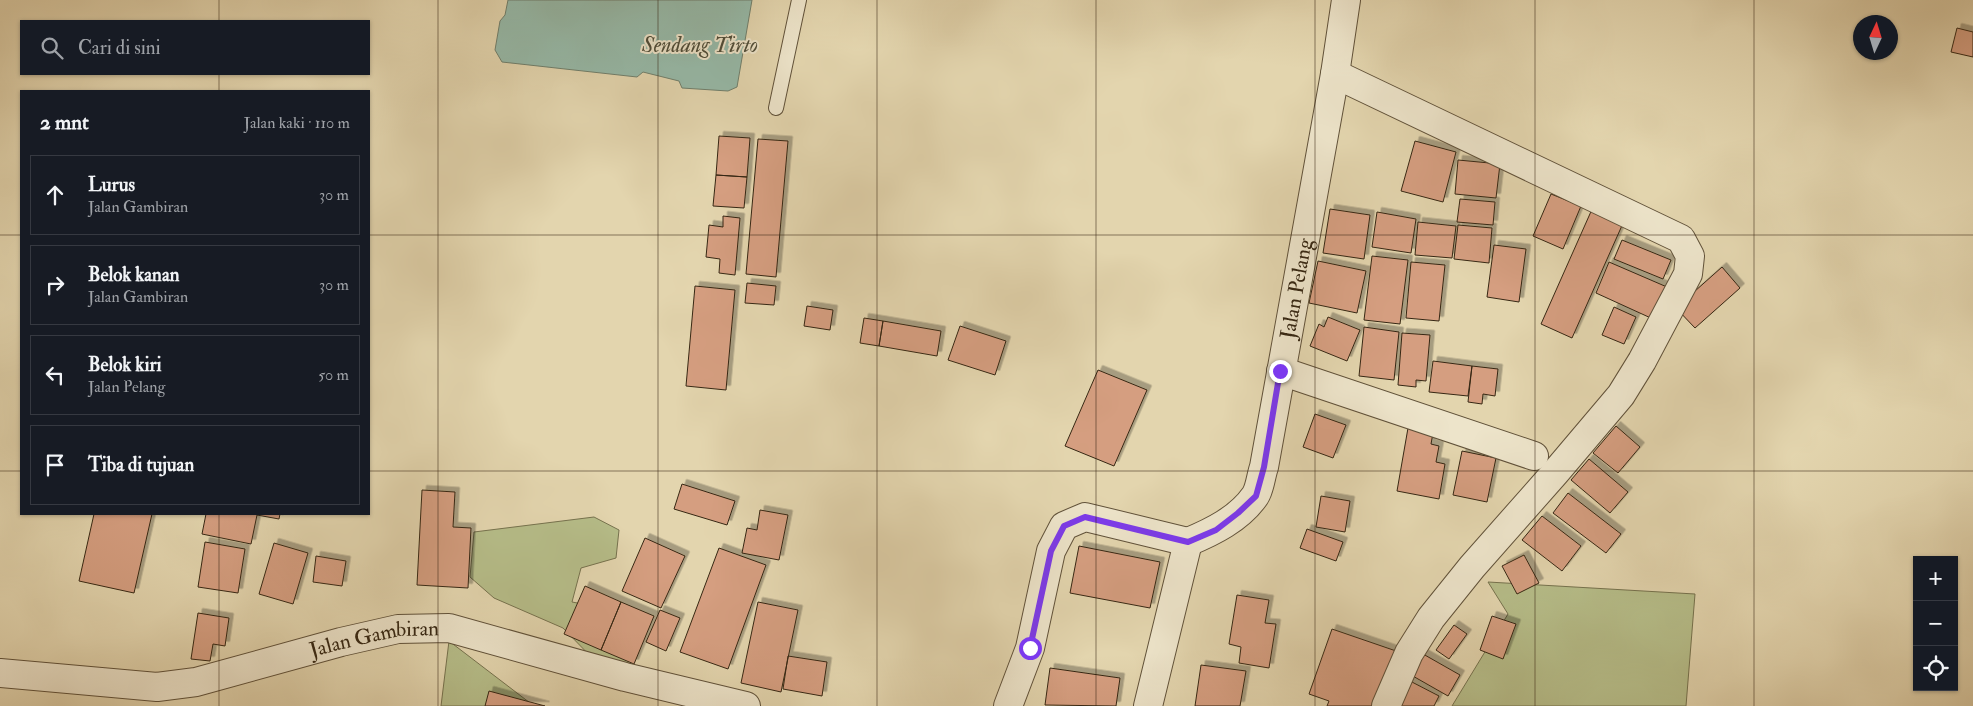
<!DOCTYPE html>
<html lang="id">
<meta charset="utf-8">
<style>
:root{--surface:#171b24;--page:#20242c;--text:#f1f3f6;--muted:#9ea1a6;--line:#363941}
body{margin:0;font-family:"IM FELL Double Pica",serif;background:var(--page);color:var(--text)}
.controls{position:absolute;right:15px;bottom:15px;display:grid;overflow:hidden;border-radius:0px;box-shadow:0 1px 4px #0004}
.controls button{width:45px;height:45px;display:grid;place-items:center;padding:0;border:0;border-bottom:1px solid var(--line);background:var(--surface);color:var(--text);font:25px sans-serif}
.compass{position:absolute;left:1853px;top:15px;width:45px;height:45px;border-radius:50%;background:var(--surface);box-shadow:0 1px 4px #0004;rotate:4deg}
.stop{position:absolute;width:15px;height:15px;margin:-11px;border:4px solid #7c3aed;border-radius:50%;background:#fff}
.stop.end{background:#7c3aed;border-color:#fff;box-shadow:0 1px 5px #0008}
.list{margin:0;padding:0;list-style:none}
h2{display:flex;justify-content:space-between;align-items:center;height:65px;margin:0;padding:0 20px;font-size:21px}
h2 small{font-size:16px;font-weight:400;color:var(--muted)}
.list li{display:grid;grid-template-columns:32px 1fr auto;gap:15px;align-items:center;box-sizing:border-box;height:80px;margin:0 10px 10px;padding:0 10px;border:1px solid var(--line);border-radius:0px}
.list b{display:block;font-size:19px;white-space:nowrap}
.list p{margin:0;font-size:16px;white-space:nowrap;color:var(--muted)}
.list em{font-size:16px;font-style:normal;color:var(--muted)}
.icon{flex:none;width:28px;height:28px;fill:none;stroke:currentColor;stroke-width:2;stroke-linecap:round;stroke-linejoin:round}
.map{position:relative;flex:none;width:1973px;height:706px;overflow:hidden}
.search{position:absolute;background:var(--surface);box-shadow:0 1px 4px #0004;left:20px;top:20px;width:350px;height:55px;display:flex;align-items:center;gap:12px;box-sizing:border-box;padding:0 18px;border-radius:0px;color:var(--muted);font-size:19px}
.panel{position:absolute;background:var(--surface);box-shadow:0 1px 4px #0004;left:20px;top:90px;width:350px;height:425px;border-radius:0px}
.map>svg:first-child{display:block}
.green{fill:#b6bd89;stroke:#76724e}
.water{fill:#96b9a8;stroke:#707f6c}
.building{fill:#d59e80;stroke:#362713;filter:url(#shadow)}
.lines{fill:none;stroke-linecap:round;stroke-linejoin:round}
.service-casing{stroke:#61523a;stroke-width:16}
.minor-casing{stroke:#61523a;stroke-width:30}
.service{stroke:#ede4ca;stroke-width:14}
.minor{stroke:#ede4ca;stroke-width:28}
.route{stroke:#7c3aed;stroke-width:6}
.grid{fill:none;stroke:#362713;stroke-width:1;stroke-opacity:0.55}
.labels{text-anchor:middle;stroke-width:4;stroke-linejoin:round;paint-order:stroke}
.street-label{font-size:21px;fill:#362713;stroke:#ede4ca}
.water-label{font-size:22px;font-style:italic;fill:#4e4c38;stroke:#ede4ca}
</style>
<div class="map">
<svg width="1973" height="706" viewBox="0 0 1973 706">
<defs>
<filter id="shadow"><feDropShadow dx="4.5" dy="-4.5" stdDeviation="0" flood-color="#0004"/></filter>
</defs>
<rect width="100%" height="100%" fill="#e3d5ae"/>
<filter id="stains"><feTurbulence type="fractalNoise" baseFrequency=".004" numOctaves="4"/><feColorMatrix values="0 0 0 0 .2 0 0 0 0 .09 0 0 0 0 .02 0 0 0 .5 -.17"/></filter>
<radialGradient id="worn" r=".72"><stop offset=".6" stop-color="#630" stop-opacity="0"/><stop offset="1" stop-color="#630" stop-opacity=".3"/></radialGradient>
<path class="green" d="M594,517L619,530L616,558L581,568L572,602L599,607L606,646L639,668L598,664L563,628L494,598L470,577L474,532Z
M1488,582L1695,594L1686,706H1452L1508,614Z
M449,641L534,706H441Z"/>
<path class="water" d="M508,0H752L737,87L728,91L682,88L679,81L643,72L637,77L502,62L495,50L500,21L505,15Z"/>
<path class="building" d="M1957,28L1973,32V57L1951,52Z
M719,136L750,138L747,177L716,175Z
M758,139L788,141L776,277L746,274Z
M1415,141L1456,152L1443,202L1401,191Z
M1458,160L1500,164L1496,198L1455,194Z
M716,175L747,177L744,208L713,206Z
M1551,194L1581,206L1563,249L1533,236Z
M1460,199L1495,202L1493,225L1457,222Z
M1593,207L1624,221L1572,338L1541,324Z
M1330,209L1370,215L1364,259L1323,253Z
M1377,212L1416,219L1411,253L1372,247Z
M723,216L740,218L735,275L719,273L720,259L706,257L709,225L723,227Z
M1418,222L1456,226L1452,258L1415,255Z
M1458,225L1492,228L1489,263L1454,259Z
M1622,240L1671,260L1663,279L1614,259Z
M1494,245L1526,249L1519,302L1487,297Z
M1372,256L1408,260L1400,324L1364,320Z
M1318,261L1366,271L1357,313L1309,303Z
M1411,262L1445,265L1439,321L1406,318Z
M1609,262L1667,287L1653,319L1596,293Z
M1722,267L1740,288L1695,328L1676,308Z
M747,283L776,286L774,305L745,303Z
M695,286L735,290L726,390L686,386Z
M807,306L833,310L830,330L804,326Z
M1614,307L1636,317L1624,344L1602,335Z
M1328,317L1360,330L1347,361L1310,346L1319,324L1324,327Z
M864,318L883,321L879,346L860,343Z
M883,321L941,331L937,356L879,346Z
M960,326L1006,341L995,375L948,360Z
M1364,327L1399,332L1394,380L1359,376Z
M1402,333L1430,335L1426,381L1416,380V387L1398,385Z
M1433,361L1472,366L1468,396L1429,392Z
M1472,366L1498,369L1495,396L1483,394L1482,404L1468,402Z
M1098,370L1147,390L1114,466L1065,446Z
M1315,414L1346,425L1333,458L1303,447Z
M1616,426L1640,447L1618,473L1593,453Z
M1408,428L1433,433L1431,444L1439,446L1436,462L1445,464L1439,499L1397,491Z
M1462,451L1496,458L1487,502L1453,495Z
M1589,459L1628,492L1610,513L1571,480Z
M682,484L735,501L727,525L674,509Z
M422,490L455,492L453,527L471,528L468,588L417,585Z
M1568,493L1621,534L1606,553L1553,513Z
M1321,496L1350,501L1345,532L1316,527Z
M760,510L788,515L779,560L742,553L747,528L757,530Z
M94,514H152L134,593L79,581Z
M206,514H280L279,519L257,515L251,544L202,534Z
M1542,516L1581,546L1562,571L1522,540Z
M1307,529L1343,542L1336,561L1300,548Z
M645,538L685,556L661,608L622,591Z
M205,542L245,549L238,593L198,587Z
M274,543L308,553L293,604L259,594Z
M1079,546L1160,562L1150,608L1070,593Z
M719,548L766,565L728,669L680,652Z
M1524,555L1539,583L1517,594L1502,566Z
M316,556L346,561L342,586L313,582Z
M585,586L621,602L601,650L564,634Z
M1237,595L1269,600L1265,623L1276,624L1269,668L1239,663L1241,647L1229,644Z
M621,602L654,616L634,664L601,650Z
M758,602L798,610L781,692L741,683Z
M660,610L680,618L666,651L646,642Z
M198,613L229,618L225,646L213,644L210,661L191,659Z
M1492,616L1516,624L1503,659L1480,650Z
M1454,625L1467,634L1449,659L1436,650Z
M1332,629L1399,652L1380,706H1327L1329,701L1309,694Z
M1416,650L1460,675L1448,696L1404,671Z
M788,656L827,662L822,696L783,689Z
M1201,665L1246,671L1240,706H1195Z
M1050,668L1120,678L1116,706L1045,705Z
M1410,681L1439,696L1434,706H1396Z
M489,691L545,706H485Z"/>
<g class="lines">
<defs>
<path id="service" d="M776,108L799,0"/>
<g id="minor">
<path d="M1335,74L1681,239L1690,256L1688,274L1642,361L1621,395L1555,473L1472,567L1431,618L1409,653L1386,706"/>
<path d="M1281,371L1534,456"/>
<path id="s1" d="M1188,542C1212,532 1239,519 1255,496C1260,489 1261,475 1264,467L1335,74L1346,0"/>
<path id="s2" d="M0,673L157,687L196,682L341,642L398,629L449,628L625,677L746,706"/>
<path d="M1008,706L1030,648L1051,551L1064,526L1085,517L1188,542"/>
<path d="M1148,706L1188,542"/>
</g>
</defs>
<use href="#service" class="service-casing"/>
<use href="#minor" class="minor-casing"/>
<use href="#service" class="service"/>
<use href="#minor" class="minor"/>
</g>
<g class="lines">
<path class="route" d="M1030,648L1051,551L1064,526L1085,517L1188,542L1216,530L1238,513L1256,496L1264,467L1280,371"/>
</g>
<path class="grid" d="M219,0V21M438,0V706M658,0V706M877,0V706M1096,0V706M1315,0V706M1535,0V706M1754,0V706M219,74V91M0,235H21M369,235H1973M0,471H21M369,471H1973M219,514V706"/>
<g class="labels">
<g class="street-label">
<text dy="7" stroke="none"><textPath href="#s1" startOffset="294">Jalan Pelang</textPath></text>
<text dy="7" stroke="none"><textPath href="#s2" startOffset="381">Jalan Gambiran</textPath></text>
</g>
<g class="water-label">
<text x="700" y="52">Sendang Tirto</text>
</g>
</g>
<rect width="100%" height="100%" filter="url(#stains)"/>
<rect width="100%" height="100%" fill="url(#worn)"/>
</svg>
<div class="controls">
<button>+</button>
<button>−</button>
<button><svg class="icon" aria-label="locate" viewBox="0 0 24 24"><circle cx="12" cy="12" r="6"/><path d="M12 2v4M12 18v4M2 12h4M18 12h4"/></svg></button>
</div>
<svg class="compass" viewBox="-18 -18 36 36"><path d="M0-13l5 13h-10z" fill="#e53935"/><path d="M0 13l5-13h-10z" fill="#9ea1a6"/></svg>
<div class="stop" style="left:1030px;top:648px"></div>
<div class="stop end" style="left:1280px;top:371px"></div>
<div class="search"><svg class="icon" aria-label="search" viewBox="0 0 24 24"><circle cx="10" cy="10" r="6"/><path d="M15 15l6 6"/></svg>Cari di sini</div>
<section class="panel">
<h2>2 mnt<small>Jalan kaki · 110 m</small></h2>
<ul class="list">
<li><svg class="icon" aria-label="ahead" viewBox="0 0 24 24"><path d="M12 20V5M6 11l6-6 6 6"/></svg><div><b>Lurus</b><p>Jalan Gambiran</p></div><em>30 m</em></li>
<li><svg class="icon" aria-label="right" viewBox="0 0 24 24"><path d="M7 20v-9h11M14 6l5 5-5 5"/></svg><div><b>Belok kanan</b><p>Jalan Gambiran</p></div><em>30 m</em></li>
<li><svg class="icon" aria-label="left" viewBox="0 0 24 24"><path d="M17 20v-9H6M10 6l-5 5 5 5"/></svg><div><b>Belok kiri</b><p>Jalan Pelang</p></div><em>50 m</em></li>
<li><svg class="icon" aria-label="arrive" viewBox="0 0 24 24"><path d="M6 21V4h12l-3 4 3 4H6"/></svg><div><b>Tiba di tujuan</b></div></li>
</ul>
</section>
</div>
